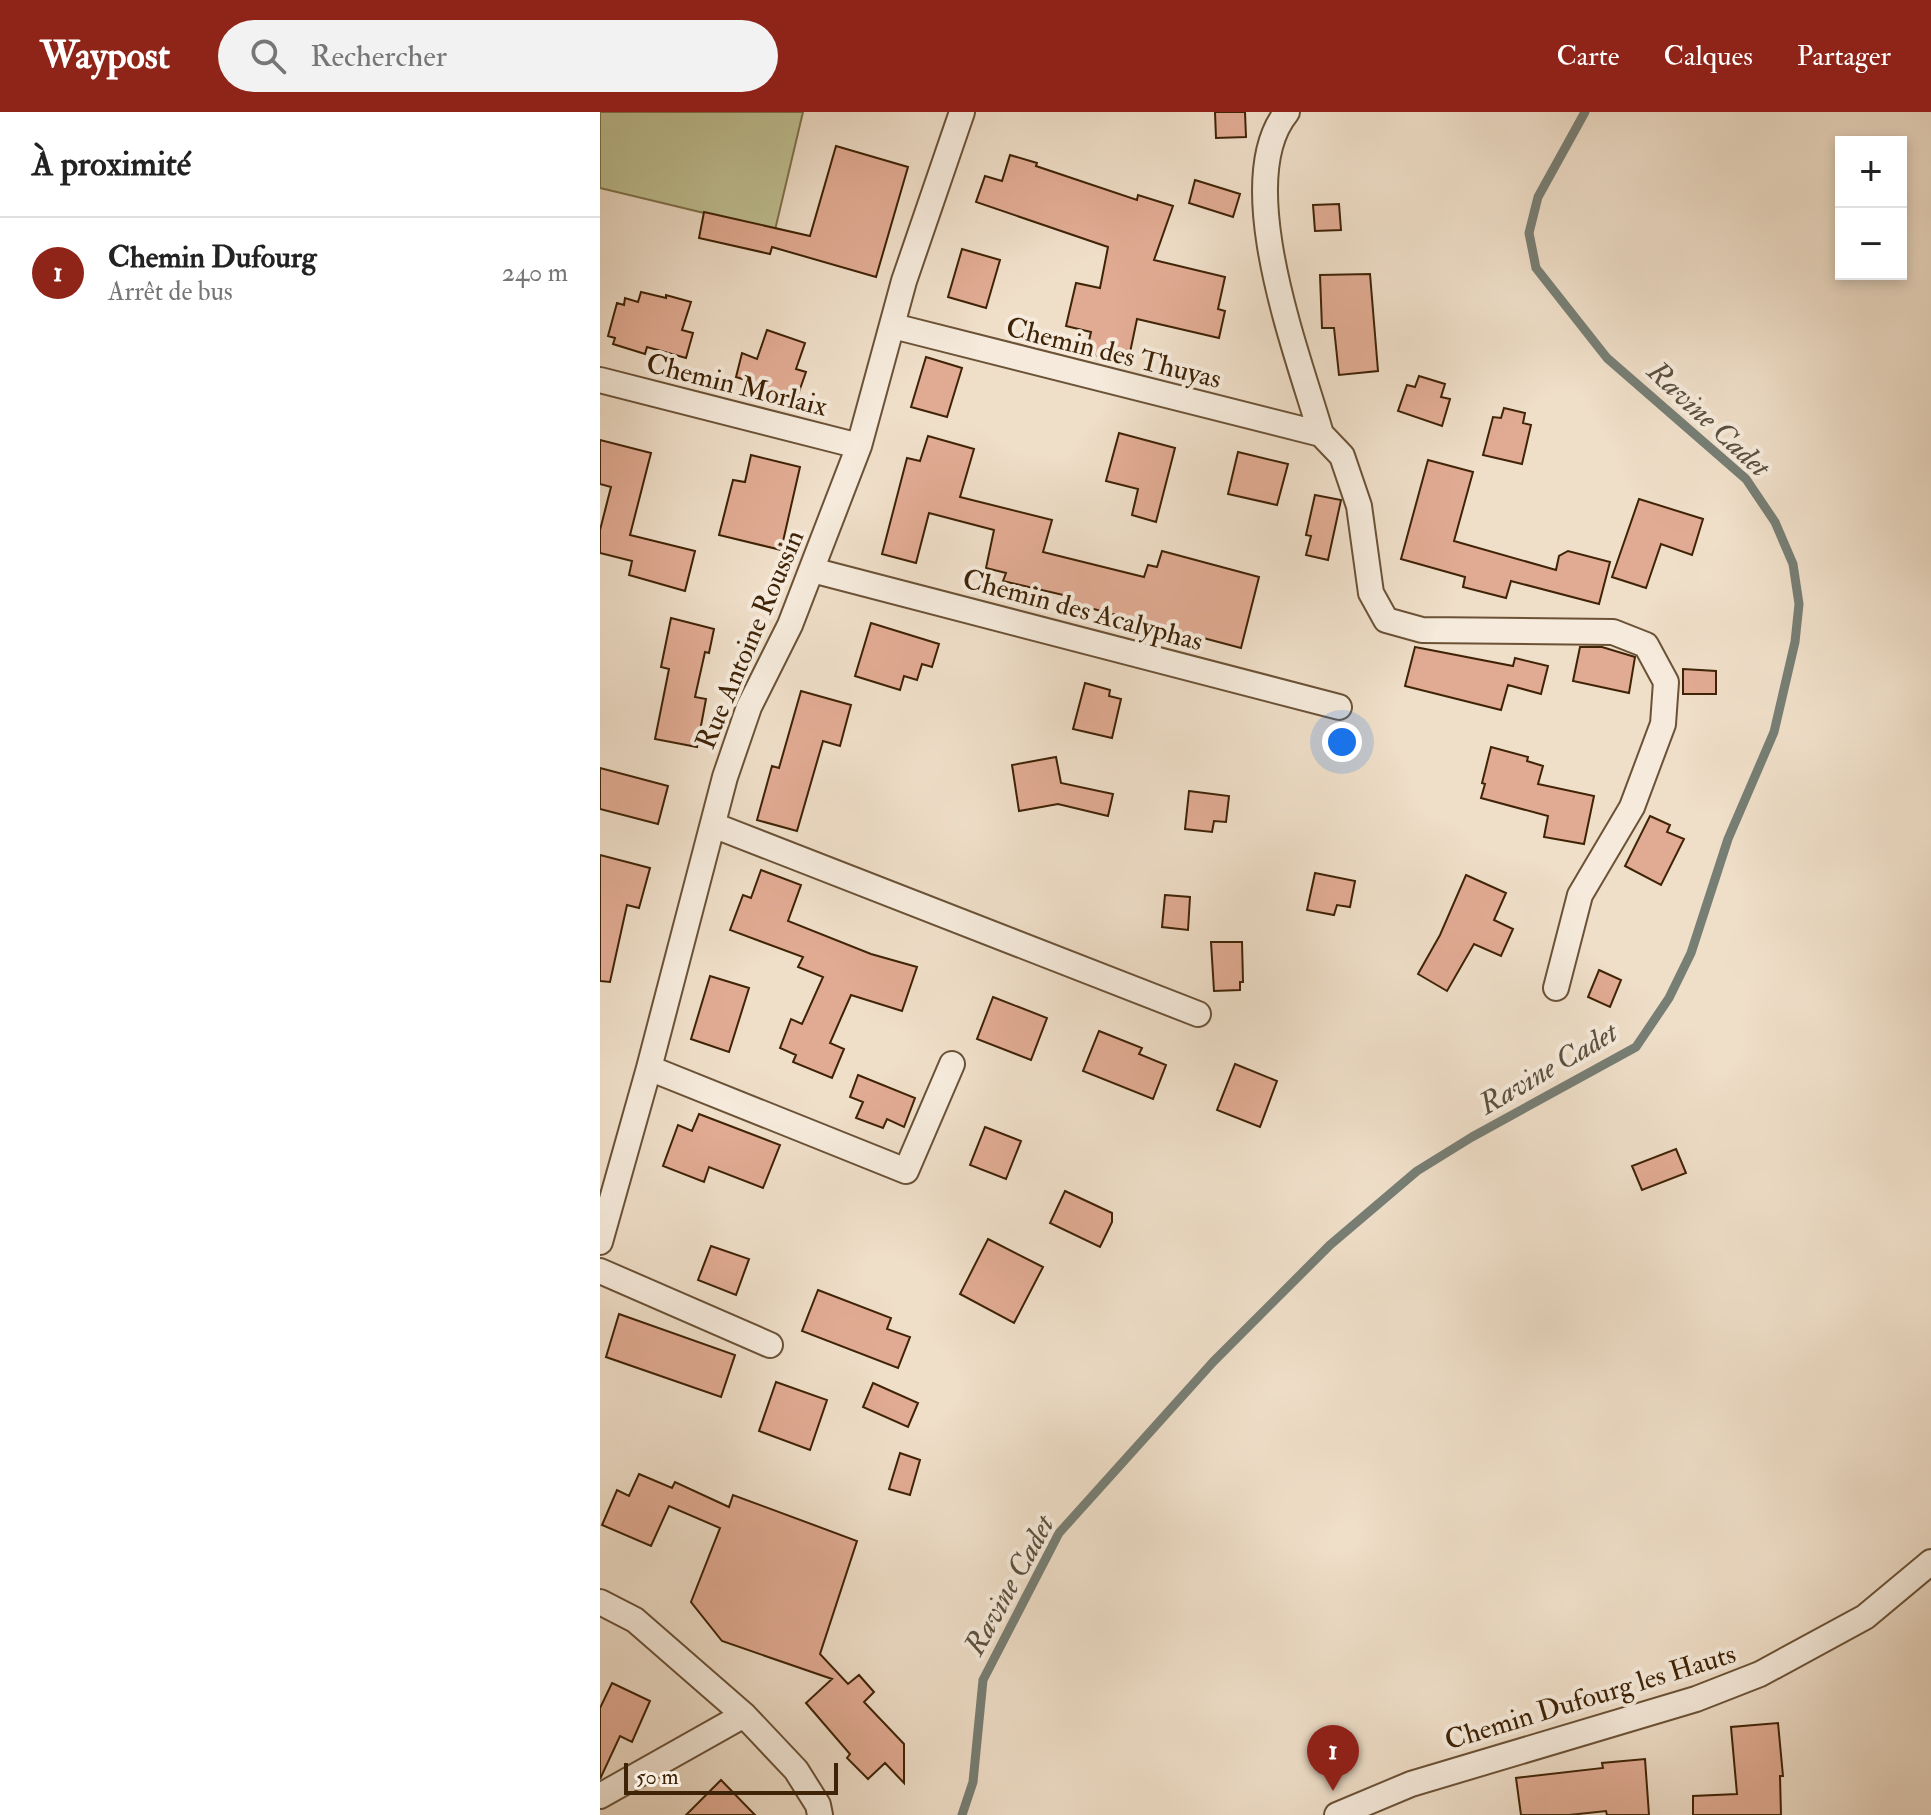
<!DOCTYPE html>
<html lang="fr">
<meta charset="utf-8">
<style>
:root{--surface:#fff;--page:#f2f2f2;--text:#222;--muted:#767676;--line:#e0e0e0;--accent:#8f2418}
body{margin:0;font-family:"IM FELL Double Pica",serif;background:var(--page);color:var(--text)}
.controls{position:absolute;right:24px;top:24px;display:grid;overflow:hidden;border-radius:0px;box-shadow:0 4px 12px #0003}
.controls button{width:72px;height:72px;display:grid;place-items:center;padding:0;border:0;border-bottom:2px solid var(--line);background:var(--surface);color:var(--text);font:40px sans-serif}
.scale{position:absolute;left:24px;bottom:20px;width:214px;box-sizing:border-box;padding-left:8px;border:4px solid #3f2306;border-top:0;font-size:22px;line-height:28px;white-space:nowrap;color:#3f2306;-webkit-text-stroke:6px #f5eadb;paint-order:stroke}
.you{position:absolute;left:742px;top:630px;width:28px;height:28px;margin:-20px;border:6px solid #fff;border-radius:50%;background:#1a73e8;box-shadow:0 0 0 12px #1a73e833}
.badge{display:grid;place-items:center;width:52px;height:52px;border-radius:50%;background:var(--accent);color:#fff;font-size:26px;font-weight:700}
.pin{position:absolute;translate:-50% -66px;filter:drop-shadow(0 2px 4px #0008)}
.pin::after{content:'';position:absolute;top:42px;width:28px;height:24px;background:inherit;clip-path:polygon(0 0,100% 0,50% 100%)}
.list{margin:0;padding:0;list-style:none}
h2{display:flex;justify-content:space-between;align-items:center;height:104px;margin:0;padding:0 32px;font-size:34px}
h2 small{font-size:26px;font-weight:400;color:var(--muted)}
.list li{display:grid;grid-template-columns:52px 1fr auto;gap:24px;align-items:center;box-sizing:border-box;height:112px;padding:0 32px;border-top:2px solid var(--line)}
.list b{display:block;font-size:30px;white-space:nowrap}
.list p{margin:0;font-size:26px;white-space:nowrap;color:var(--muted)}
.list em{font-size:26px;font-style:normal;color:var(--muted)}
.icon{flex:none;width:44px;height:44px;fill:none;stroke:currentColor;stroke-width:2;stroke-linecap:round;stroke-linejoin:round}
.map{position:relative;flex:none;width:1331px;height:1703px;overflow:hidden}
header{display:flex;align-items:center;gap:48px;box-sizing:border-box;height:112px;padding:0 40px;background:var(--accent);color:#fff}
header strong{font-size:38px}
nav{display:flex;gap:44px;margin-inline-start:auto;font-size:28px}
.search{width:560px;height:72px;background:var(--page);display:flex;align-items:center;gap:20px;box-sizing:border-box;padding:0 28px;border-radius:44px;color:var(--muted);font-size:30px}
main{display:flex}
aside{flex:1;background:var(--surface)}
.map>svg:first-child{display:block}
.green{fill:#bfc092;stroke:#7f724c;stroke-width:2}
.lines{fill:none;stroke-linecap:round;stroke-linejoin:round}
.stream{stroke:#777e74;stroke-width:9}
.building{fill:#e1ab93;stroke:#3f2306;stroke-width:2}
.minor-casing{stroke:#6b5236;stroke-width:28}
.minor{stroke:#f5eadb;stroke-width:24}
.labels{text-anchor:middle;stroke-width:8;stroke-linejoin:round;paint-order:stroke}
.street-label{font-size:28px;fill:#3f2306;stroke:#f5eadb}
.water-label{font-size:30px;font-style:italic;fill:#5b503d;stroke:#f5eadb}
</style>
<header>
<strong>Waypost</strong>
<div class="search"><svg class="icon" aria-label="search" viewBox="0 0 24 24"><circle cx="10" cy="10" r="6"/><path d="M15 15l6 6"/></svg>Rechercher</div>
<nav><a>Carte</a><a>Calques</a><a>Partager</a></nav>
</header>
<main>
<aside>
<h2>À proximité<small></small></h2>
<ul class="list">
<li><span class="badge">1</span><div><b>Chemin Dufourg</b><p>Arrêt de bus</p></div><em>240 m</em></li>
</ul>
</aside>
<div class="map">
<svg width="1331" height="1703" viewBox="0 0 1331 1703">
<rect width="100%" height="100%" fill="#efdec8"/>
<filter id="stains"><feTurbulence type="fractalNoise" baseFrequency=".0025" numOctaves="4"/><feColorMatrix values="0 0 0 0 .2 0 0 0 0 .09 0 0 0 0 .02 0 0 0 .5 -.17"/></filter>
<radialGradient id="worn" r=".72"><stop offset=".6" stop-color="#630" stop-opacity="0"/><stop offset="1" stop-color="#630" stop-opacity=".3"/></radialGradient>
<path class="green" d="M0,0H203L175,118L0,76Z"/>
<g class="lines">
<path class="stream" d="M362,1703L373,1670L383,1568L459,1421L613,1250L730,1133L817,1059L872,1025L1036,935L1069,886L1091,841L1128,727L1174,620L1195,530L1199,492L1193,452L1175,410L1146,367L1007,246L936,156L929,121L938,85L985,0"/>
</g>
<path class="building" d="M615,0H645L646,25L616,26Z
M236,34L308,55L276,165L172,135L170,142L99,126L104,100L210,124Z
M410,43L437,51L436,54L537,88L538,83L573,94L554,148L625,165L618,197L625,199L619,226L537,207L528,250L486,242L491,220L466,214L476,171L500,176L508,135L376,90L385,64L402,69Z
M595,68L640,82L633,105L589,91Z
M739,92L741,118L715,119L713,93Z
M362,137L400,148L386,196L348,185Z
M770,162L778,259L739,263L734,216H722L720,163Z
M41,180L66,186V183L91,190L82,218L93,221L86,246L47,235L45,242L13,232L15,226L8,224L17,191L24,193L25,186L38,190Z
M167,218L205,231L196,257L206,260L194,294L159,282L162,273L136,265L142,241L157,247Z
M326,245L362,256L347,305L311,295Z
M819,264L845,272L841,285L850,287L842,314L798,299L807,273L815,275Z
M904,296L925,301L923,311L931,313L922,352L883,343L893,305L901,306Z
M519,321L575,336L556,410L532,403L538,377L506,369Z
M328,324L374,337L360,385L452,408L443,440L544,465L548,453L557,455L562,439L659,465L641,536L471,491L472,485L403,469L406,461L386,456L394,418L329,401L316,451L282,442L307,346L320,349Z
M0,328L51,341L30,423L95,439L85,479L29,463L32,449L0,441V418L11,375L0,372Z
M638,340L688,352L677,393L628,382Z
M151,343L200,355L181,438L119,423L133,368L145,370Z
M828,348L873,360L854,429L956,458L959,444L968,439L1010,450L999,492L911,469L906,486L863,475L865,465L801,447Z
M715,383L741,388L728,448L706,443L711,424L706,423Z
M1039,387L1103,407L1092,443L1061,432L1046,476L1012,465Z
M71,506L114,517L109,541L105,540L95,585L106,587L97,635L55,627L69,557L61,555Z
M271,511L339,532L332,555L322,552L317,568L304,564L300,578L255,564Z
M815,535L913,554L915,546L948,554L941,582L908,573L901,598L805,574Z
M980,535H1002L1035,545L1029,581L973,569Z
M1083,557L1116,559V582H1083Z
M485,571L510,578L509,584L521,587L512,626L473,617Z
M201,579L251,593L240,634L223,629L197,719L157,708L172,654L179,656Z
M891,635L928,645L927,649L943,654L938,672L994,684L984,732L944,725L948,704L881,686L885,672L882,671Z
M456,645L461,671L513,682L508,704L458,692L419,699L412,653Z
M0,656L68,674L58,712L0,697Z
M589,679L629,684L626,710L614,709L612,720L585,717Z
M1050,704L1070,713L1067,720L1084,727L1061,773L1025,754Z
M0,743L50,756L39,796L27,793L10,870L0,869Z
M161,758L201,773L188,809L271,842L317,855L302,899L251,883L230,931L244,937L232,966L193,950L196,943L180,936L191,907L202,912L223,865L198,855L203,845L130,818L143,783L151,786Z
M715,761L755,769L750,795L737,793L734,803L707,798Z
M866,763L906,781L894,808L913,817L901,844L874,832L847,879L818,862L840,823Z
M565,783L590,785L588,818L562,815Z
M611,830H642L643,870H640V878L614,879Z
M999,858L1021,868L1010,895L988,885Z
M110,864L149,876L129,940L91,927Z
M393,885L447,906L431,948L377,927Z
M499,919L542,936L539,942L566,953L553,987L483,959Z
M635,952L677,969L660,1015L617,998Z
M258,963L315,986L304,1015L287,1007L283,1016L256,1006L263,990L250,985Z
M99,1002L180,1033L163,1076L109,1055L104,1070L63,1054L78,1013L92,1019Z
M385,1015L421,1029L406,1067L370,1053Z
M1076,1037L1086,1061L1042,1078L1032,1054Z
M465,1079L512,1101V1110L500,1135L450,1111Z
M388,1127L443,1155L414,1211L360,1182Z
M111,1134L149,1147L136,1183L98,1168Z
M218,1178L291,1206L287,1217L310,1225L298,1256L202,1219Z
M19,1202L135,1243L121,1285L6,1245Z
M176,1270L227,1288L210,1338L159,1319Z
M273,1271L318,1291L308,1315L263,1295Z
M300,1341L320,1348L310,1383L289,1377Z
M39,1362L72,1376L75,1370L129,1395L133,1383L257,1429L220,1542L248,1572L259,1563L274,1580L264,1590L304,1632V1671L285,1651L268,1667L247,1646L250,1642L206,1591L232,1567L122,1529L91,1490L120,1416L69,1394L51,1434L2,1413L17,1378L29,1384Z
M12,1571L50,1589L32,1630L20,1624L0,1667V1596Z
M1178,1611L1183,1664H1180L1181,1703H1093V1684L1137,1682L1131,1615Z
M1045,1647L1049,1703H1007L1006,1699L969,1703H921L916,1666L1003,1656L1002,1651Z
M121,1668L155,1703H86Z"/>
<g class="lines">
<defs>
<path id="minor" d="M293,214L721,322C699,245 630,69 687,0
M0,268L259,334
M721,322L742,344L759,394L771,481L786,508L822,518L1013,520L1046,533L1066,570L1063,612L1032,695L980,783L956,876
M212,458L739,595
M113,713L598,902
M49,956L306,1059L352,952
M0,1130L49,956L125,665L149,595L190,513L259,334L304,169L362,0
M0,1159L170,1233
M0,1490L35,1508L144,1603L196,1658L218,1693L220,1703
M0,1684L144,1603
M737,1703L811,1672L1096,1587L1160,1562L1265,1505L1331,1450"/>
</defs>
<use href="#minor" class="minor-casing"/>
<use href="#minor" class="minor"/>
</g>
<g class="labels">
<g class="street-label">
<text transform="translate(514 240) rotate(14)" y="10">Chemin des Thuyas</text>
<text transform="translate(137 272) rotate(14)" y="10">Chemin Morlaix</text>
<text transform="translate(483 497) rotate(15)" y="10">Chemin des Acalyphas</text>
<text transform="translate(149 527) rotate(-67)" y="10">Rue Antoine Roussin</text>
<text transform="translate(990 1584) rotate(-17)" y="10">Chemin Dufourg les Hauts</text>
</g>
<g class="water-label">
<text transform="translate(1109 307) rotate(43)" y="10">Ravine Cadet</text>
<text transform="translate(948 956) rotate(-30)" y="10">Ravine Cadet</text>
<text transform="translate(409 1473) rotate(-61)" y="10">Ravine Cadet</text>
</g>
</g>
<rect width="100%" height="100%" filter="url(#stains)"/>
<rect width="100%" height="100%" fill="url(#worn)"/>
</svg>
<div class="controls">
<button>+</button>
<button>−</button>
</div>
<div class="scale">50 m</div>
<div class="you"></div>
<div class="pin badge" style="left:733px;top:1679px">1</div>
</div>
</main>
